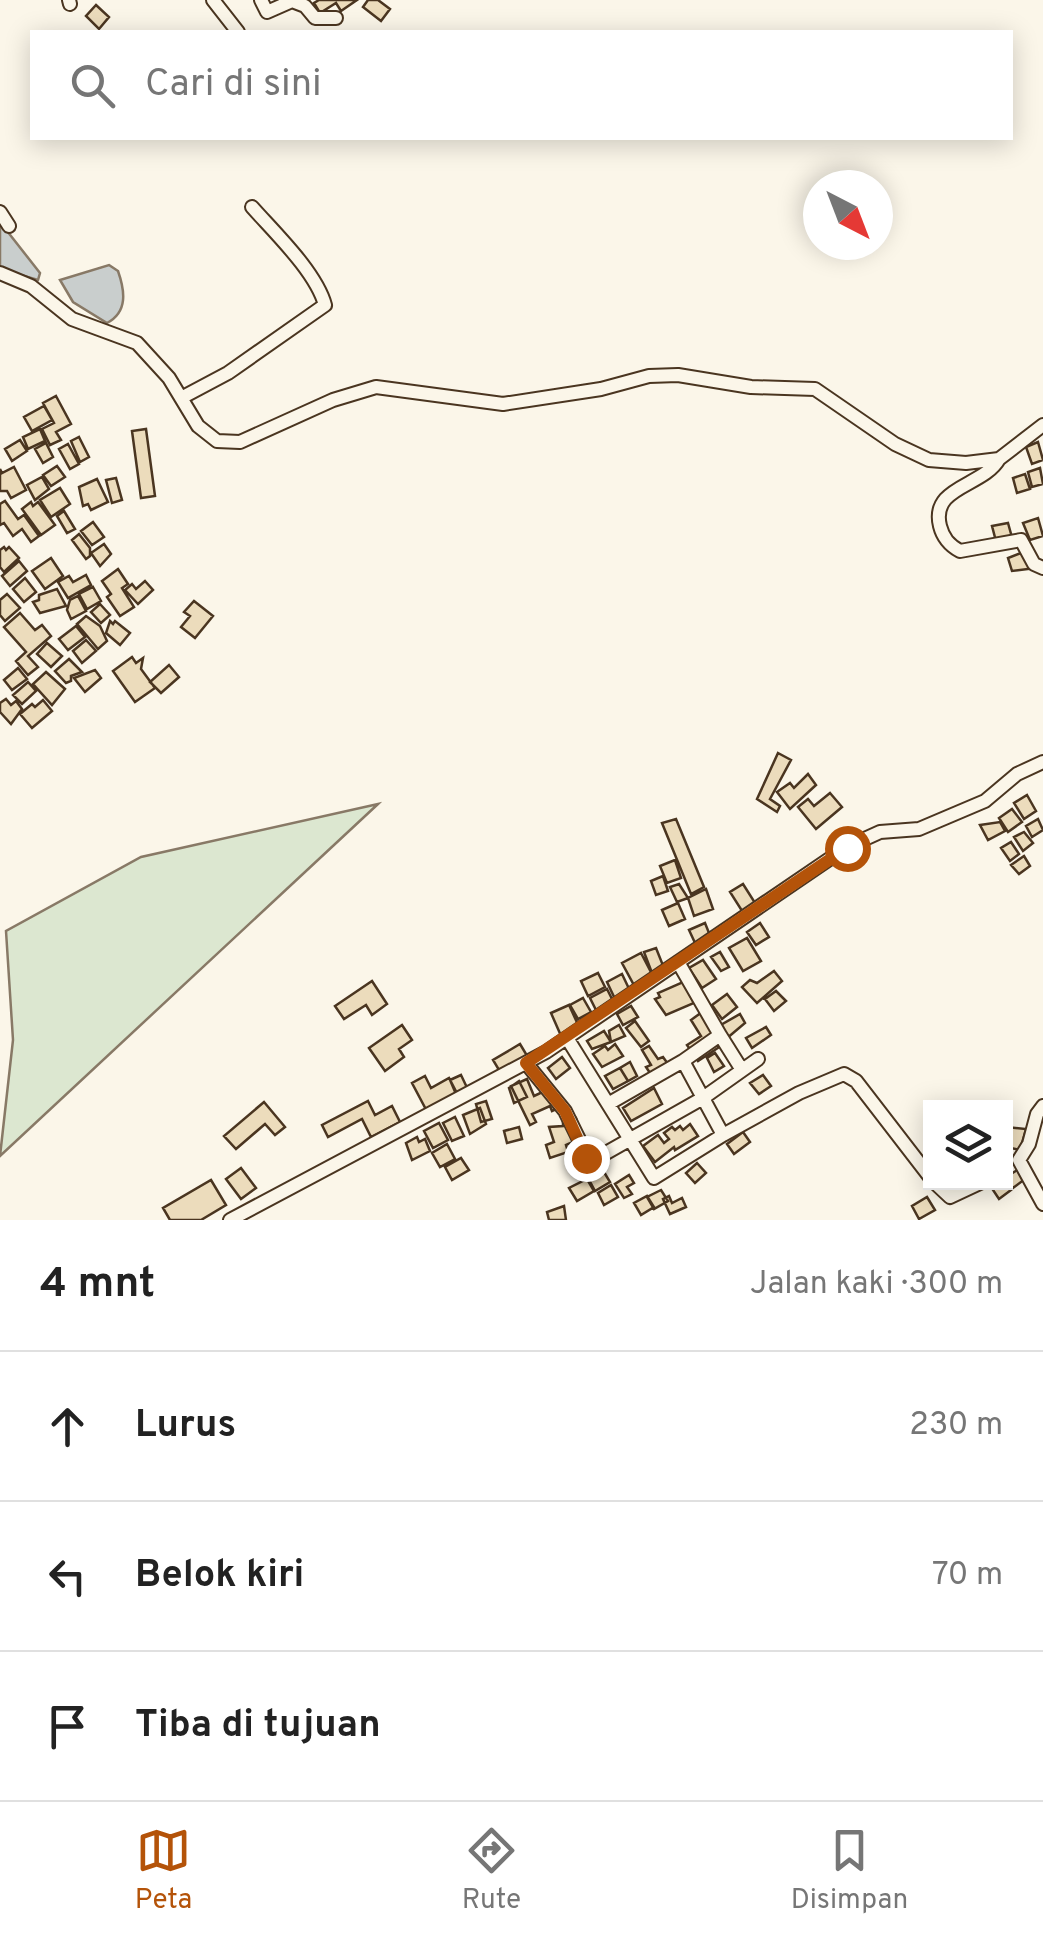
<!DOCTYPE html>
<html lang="id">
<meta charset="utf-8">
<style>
:root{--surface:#fff;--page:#f2f2f2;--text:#222;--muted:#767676;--line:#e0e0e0;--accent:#b45309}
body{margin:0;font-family:Overpass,sans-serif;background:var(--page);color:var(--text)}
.controls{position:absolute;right:30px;bottom:30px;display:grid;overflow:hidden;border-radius:0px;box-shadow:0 5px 25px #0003}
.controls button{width:90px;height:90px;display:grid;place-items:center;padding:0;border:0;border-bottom:2px solid var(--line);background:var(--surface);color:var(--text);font:50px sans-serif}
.compass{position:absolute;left:803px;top:170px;width:90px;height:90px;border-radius:50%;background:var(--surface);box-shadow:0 5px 25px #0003;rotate:138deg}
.stop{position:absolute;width:30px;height:30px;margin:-22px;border:8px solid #b45309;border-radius:50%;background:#fff}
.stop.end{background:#b45309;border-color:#fff;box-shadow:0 2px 10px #0008}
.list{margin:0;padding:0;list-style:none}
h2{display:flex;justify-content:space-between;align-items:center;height:130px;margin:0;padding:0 40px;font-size:42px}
h2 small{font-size:32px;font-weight:400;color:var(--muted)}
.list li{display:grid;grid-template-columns:65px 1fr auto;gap:30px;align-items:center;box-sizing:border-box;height:150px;padding:0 40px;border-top:2px solid var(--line)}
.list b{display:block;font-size:38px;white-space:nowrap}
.list em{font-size:32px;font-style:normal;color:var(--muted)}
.icon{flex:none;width:55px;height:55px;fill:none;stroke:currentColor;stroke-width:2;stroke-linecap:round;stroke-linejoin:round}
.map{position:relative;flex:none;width:1043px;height:1220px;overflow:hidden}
.search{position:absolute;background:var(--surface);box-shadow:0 5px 25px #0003;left:30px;right:30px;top:30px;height:110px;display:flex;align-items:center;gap:25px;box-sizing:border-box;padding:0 35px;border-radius:0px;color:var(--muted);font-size:38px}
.sheet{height:580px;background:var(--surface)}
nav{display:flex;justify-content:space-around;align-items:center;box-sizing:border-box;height:140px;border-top:2px solid var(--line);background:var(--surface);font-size:28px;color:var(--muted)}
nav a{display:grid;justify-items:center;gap:5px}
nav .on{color:var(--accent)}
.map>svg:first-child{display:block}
.green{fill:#dce7d0;stroke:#887966;stroke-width:2.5}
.water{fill:#c9cecd;stroke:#887966;stroke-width:2.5}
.building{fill:#ecdcbc;stroke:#4a3520;stroke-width:2.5}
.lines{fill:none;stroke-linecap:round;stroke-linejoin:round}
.minor-casing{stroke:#4a3520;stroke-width:16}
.minor{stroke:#fbf6e9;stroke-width:12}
.route{stroke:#b45309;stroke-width:12}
</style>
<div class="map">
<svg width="1043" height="1220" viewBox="0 0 1043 1220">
<rect width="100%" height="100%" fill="#fbf6e9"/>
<path class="green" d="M378,804L0,1156L13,1040L6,931L141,857Z"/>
<path class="water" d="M0,222L40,273L38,280L0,269Z
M109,265L118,271C125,291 128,312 107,323L73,302L60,280Z"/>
<path class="building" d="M319,0H357L341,11L336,3L320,13L314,3Z
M368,0H378L390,9L381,21L363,7Z
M96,5L109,17L99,29L86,16Z
M56,396L71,424L56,432L61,440L50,445L42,429L54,423L43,403Z
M44,406L52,420L32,431L24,417Z
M40,429L45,441L28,449L23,437Z
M146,429L155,496L141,498L132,431Z
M79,437L89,457L80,462L71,441Z
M20,440L27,451L12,461L5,449Z
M1038,442L1043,460L1032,464L1026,447Z
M46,443L53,457L43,463L35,449Z
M68,444L79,464L70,469L59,449Z
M57,466L65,477L51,486L43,475Z
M14,467L26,490L11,498L7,491H0V469L2,473Z
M1040,468L1043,484L1032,487L1028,472Z
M1025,474L1030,489L1017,493L1013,478Z
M42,477L49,489L35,500L27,485Z
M116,478L122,500L112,503L106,480Z
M97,479L108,502L91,510L88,504L83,506L79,487Z
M60,488L70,504L51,517L40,500Z
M5,501L18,519L24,515L39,536L31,542L22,529L13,536L4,523L0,525V504Z
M31,502L33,506L38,502L55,525L41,535L22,509Z
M64,511L75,529L67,533L57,516Z
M1038,518L1043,536L1030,540L1023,523Z
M93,522L104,537L92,545L81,531Z
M1008,523L1013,541L997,545L992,526Z
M79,534L90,548V556L86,559L72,540Z
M104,544L111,554L100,566L91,553Z
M4,547L6,550L9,547L19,558L4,572L0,567V550Z
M1029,550L1036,568L1012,571L1008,558Z
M51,558L63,576L45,589L32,571Z
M19,561L27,571L10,586L2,576Z
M118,569L128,584L122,588L134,607L120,616L107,597L111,594L102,581Z
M86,575L91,585L68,598L58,582L69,576L73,582Z
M25,578L36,592L24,602L13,589Z
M145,581L153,590L138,604L125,590L132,584L136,589Z
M93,587L101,601L87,609L79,594Z
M57,589L66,606L40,613L33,602L39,600V595Z
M7,594L20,608L5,621L0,615V600Z
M78,596L86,611L71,619L67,610L70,600Z
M194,601L213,616L195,638L181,627L190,616L184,612Z
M100,604L110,615L101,623L91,612Z
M20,613L35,630L42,625L51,636L28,656L38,667L28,675L16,661L26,652L4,627Z
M86,616L100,626L107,641L98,649L77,624Z
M110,621L113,624L115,621L130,633L120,645L106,633Z
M76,626L85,637L68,650L59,639Z
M86,640L96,651L82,663L73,651Z
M47,643L62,656L51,667L37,654Z
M132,657L136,663L143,658L141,669L155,688L135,702L113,671Z
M69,659L82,672L71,676V681L66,683L55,671Z
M169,665L179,677L161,693L150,682Z
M18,668L27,679L12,690L4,680Z
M95,670L101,678L85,692L74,678Z
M46,672L65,689L52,705L33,684Z
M28,682L36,691L22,704L13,695Z
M6,699L11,705L16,701L22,709L11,724L0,712V703Z
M43,700L52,711L32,728L20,714L32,704L35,707Z
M778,753L791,760L770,799L780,806L777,812L757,799Z
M808,774L816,785L790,809L777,792L790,783L794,788Z
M830,793L842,807L816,829L798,807L808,799L814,806Z
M1027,795L1036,811L1024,819L1014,803Z
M1012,809L1022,822L1008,832L999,818Z
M676,819L704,887L691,894L662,823Z
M1038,819L1043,830L1032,837L1026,826Z
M1000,822L1005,831L988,840L980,825Z
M1024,832L1033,843L1023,851L1014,837Z
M1011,842L1019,854L1010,861L1001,848Z
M1024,856L1030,866L1019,874L1011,865Z
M675,860L681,878L667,883L660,866Z
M663,876L668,891L656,895L651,881Z
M679,884L688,898L677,902L670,887Z
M743,884L757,906L744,914L730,892Z
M706,889L713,909L694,916L688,898Z
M678,903L685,919L669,926L662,910Z
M705,923L711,938L696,945L689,930Z
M760,923L769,937L756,945L747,932Z
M747,938L761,961L743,971L729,948Z
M656,948L664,968L652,973L644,952Z
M720,952L729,967L721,971L711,957Z
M641,953L654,978L635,987L622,963Z
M703,960L716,979L702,988L689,968Z
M774,971L782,981L757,1003L742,987L750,980L757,983Z
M598,973L605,987L588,996L581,981Z
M622,974L631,993L616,1001L607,982Z
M372,981L387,1004L372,1015L366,1005L344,1019L335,1006Z
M683,982L694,1003L666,1015L655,999L660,997L658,993Z
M607,989L614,1003L597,1012L590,998Z
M776,991L786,1001L774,1011L765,999Z
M727,994L737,1007L722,1019L712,1005Z
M583,998L591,1012L578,1019L570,1005Z
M569,1005L580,1029L562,1038L551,1013Z
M631,1006L638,1017L623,1025L617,1014Z
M709,1007L730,1040L698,1061L687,1045L701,1036L691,1020Z
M740,1014L745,1023L726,1039L719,1026Z
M635,1021L649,1041L641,1047L626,1028Z
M402,1025L412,1040L399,1049L404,1057L385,1071L369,1048Z
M619,1025L625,1036L611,1042L609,1031Z
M766,1027L771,1035L752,1048L746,1038Z
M604,1031L611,1042L592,1049L587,1041Z
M520,1044L532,1064L505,1080L493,1060Z
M615,1044L623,1056L602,1067L593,1054L605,1046L608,1050Z
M649,1046L658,1059L663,1057L668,1064L652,1076L646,1067L651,1065L642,1050Z
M715,1053L724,1066L714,1072L707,1058Z
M562,1057L570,1068L556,1079L548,1068Z
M630,1062L637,1076L628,1081L620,1068Z
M620,1068L628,1081L613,1089L605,1076Z
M461,1075L471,1096L459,1101L450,1080Z
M763,1075L771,1086L759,1094L750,1083Z
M425,1076L431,1088L449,1078L461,1101L430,1117L412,1083Z
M527,1079L534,1096L549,1089L563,1106L552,1111L550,1106L532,1114L536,1122L530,1125L511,1086Z
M519,1081L527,1097L514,1103L509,1088Z
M654,1088L662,1104L631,1121L623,1108Z
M368,1101L375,1115L392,1106L400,1122L371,1137L362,1119L328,1137L322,1125Z
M486,1101L492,1119L481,1122L476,1104Z
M264,1102L285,1127L275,1135L265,1124L236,1149L224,1136Z
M480,1108L486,1124L470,1134L463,1115Z
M455,1117L464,1136L452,1141L443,1123Z
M576,1118L580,1131L573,1142L566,1145L568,1152L550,1158L546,1145L554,1142L549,1127L563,1126V1122Z
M439,1123L448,1140L433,1148L424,1131Z
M690,1124L698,1136L675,1150L674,1147L655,1162L643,1146L658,1135L664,1143L669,1139L664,1133L672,1127L675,1130L680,1126L683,1130Z
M519,1127L522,1139L507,1143L504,1131Z
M1006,1127L1026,1129L1020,1150L1006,1147Z
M743,1132L750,1142L734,1154L727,1144Z
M417,1137L419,1142L425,1139L430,1151L412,1160L406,1143Z
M447,1144L455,1159L440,1167L432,1153Z
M590,1152L597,1165L577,1176L572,1167L575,1160Z
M461,1158L469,1170L452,1180L445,1167Z
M697,1163L706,1173L695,1183L686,1173Z
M601,1167L610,1182L595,1191L587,1176Z
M241,1168L256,1188L241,1199L226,1179Z
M1019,1169L1025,1179L1013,1188L1006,1177Z
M629,1175L634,1183L627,1187L632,1194L624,1198L615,1184Z
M587,1179L594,1191L577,1201L569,1188Z
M211,1180L226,1205L201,1220H170L163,1208Z
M996,1182H1005L1011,1190L999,1199L991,1187Z
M611,1185L618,1197L604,1205L598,1193Z
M661,1190L668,1201L654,1209L647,1197Z
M647,1196L654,1207L641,1215L634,1203Z
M669,1196L672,1203L682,1198L686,1207L670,1214L663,1199Z
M927,1197L935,1210L919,1219L912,1206Z
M564,1206L566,1220H549L547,1212Z"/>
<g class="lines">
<defs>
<path id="minor" d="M69,0L70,4
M213,0L238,32
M261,0L267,12L292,1L305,6L315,18H336
M0,212L9,226
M0,273L31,286L72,319L137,343L169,378L198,426L217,441L240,442L333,400L376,387L503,404L601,389L649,376L678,375L751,387L815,389L895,444L929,460L966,463L999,459L1043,425
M181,398L228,373L325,305C316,272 275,233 252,207
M999,459C983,487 930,486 940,526C943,538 949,545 960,551L1021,540L1034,564L1043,568
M678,962L720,1035
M567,1038L608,1104L683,1061L723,1135L799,1093L844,1074L856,1081L930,1177
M683,1061L720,1035L742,1070
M526,1063L565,1111L590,1162L703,1098L758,1059
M608,1104L654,1178L723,1135
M1043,1106L1037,1114L1029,1144L1019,1160L1043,1204
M934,1182L950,1197L982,1182
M230,1220L546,1052L847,847L880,832L919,829L985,801L1017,774L1043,762"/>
</defs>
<use href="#minor" class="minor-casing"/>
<use href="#minor" class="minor"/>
</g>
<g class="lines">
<path class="route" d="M586,1158L565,1111L526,1063L847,848"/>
</g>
</svg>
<div class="controls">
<button><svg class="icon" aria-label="layers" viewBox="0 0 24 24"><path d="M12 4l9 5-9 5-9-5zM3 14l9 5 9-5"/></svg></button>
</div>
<svg class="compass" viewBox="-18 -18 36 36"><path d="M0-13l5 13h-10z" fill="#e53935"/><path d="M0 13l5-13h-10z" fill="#767676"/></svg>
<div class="stop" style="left:847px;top:848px"></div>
<div class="stop end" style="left:586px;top:1158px"></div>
<div class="search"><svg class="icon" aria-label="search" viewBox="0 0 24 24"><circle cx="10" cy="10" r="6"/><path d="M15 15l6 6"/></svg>Cari di sini</div>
</div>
<section class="sheet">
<h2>4 mnt<small>Jalan kaki · 300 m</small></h2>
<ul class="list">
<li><svg class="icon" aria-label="ahead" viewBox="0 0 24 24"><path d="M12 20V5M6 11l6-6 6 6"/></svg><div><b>Lurus</b></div><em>230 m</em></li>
<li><svg class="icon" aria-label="left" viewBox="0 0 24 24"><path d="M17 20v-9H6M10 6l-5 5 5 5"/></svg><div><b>Belok kiri</b></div><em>70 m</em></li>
<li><svg class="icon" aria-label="arrive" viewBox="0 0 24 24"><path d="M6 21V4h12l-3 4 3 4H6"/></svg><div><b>Tiba di tujuan</b></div></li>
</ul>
</section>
<nav>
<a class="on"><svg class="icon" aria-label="map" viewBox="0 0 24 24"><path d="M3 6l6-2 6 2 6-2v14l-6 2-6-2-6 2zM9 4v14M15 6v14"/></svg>Peta</a>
<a><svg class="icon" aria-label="directions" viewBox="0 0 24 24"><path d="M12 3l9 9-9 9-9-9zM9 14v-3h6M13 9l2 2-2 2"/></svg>Rute</a>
<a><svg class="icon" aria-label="saved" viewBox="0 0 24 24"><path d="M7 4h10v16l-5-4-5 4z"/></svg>Disimpan</a>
</nav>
